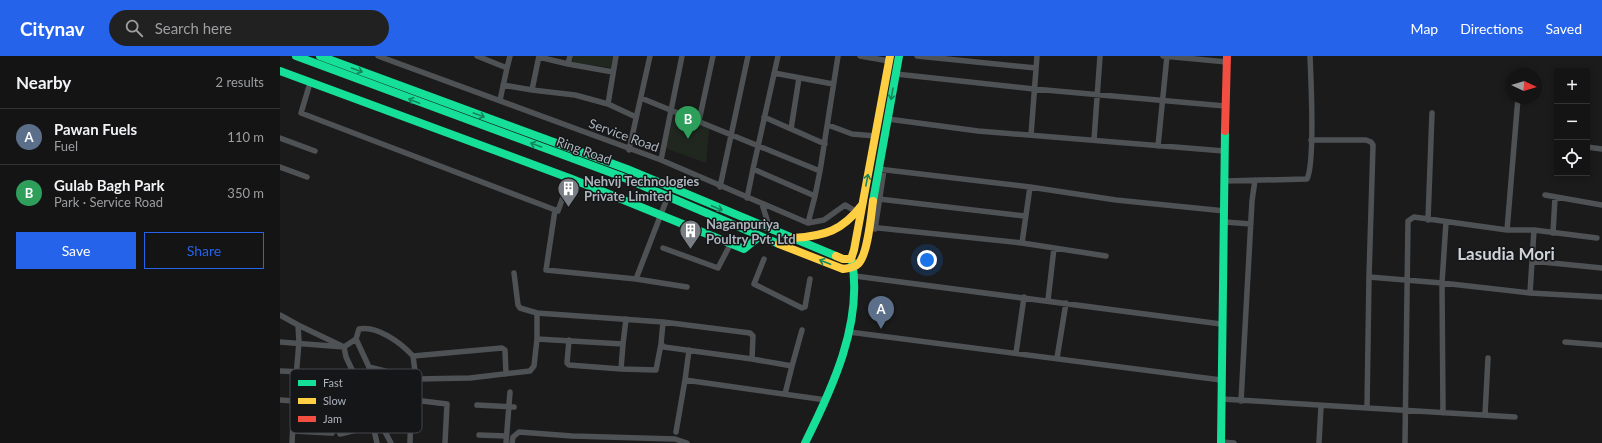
<!DOCTYPE html>
<meta charset="utf-8">
<style>
:root{--surface:#141415;--page:#212122;--text:#f1f3f6;--muted:#9d9ea0;--line:#333334;--accent:#2563eb}
body{margin:0;font-family:Lato,sans-serif;background:var(--page);color:var(--text)}
.controls{position:absolute;right:12px;top:12px;display:grid;overflow:hidden;border-radius:0px;box-shadow:0 2px 6px #0003}
.controls button{width:36px;height:36px;display:grid;place-items:center;padding:0;border:0;border-bottom:1px solid var(--line);background:var(--surface);color:var(--text);font:20px sans-serif}
.compass{position:absolute;left:1226px;top:12px;width:36px;height:36px;border-radius:50%;background:var(--surface);box-shadow:0 2px 6px #0003;rotate:94deg}
.you{position:absolute;left:647px;top:204px;width:14px;height:14px;margin:-10px;border:3px solid #fff;border-radius:50%;background:#1a73e8;box-shadow:0 0 0 6px #1a73e833}
.badge{display:grid;place-items:center;width:26px;height:26px;border-radius:50%;background:var(--accent);color:#fff;font-size:13px;font-weight:700}
.pin{position:absolute;translate:-50% -33px;filter:drop-shadow(0 1px 2px #0008)}
.pin::after{content:'';position:absolute;top:21px;width:14px;height:12px;background:inherit;clip-path:polygon(0 0,100% 0,50% 100%)}
.list{margin:0;padding:0;list-style:none}
h2{display:flex;justify-content:space-between;align-items:center;height:52px;margin:0;padding:0 16px;font-size:17px}
h2 small{font-size:13px;font-weight:400;color:var(--muted)}
.list li{display:grid;grid-template-columns:26px 1fr auto;gap:12px;align-items:center;box-sizing:border-box;height:56px;padding:0 16px;border-top:1px solid var(--line)}
.list b{display:block;font-size:15px;white-space:nowrap}
.list p{margin:0;font-size:13px;white-space:nowrap;color:var(--muted)}
.list em{font-size:13px;font-style:normal;color:var(--muted)}
.actions{display:flex;gap:8px;padding:12px 16px}
.actions a{flex:1;padding:9px 0;border:1px solid var(--accent);border-radius:0px;text-align:center;font-size:14px;color:var(--accent)}
.actions .main{background:var(--accent);color:#fff}
.icon{flex:none;width:22px;height:22px;fill:none;stroke:currentColor;stroke-width:2;stroke-linecap:round;stroke-linejoin:round}
.map{position:relative;flex:none;width:1322px;height:387px;overflow:hidden}
header{display:flex;align-items:center;gap:24px;box-sizing:border-box;height:56px;padding:0 20px;background:var(--accent);color:#fff}
header strong{font-size:19px}
nav{display:flex;gap:22px;margin-inline-start:auto;font-size:14px}
.search{width:280px;height:36px;background:var(--page);display:flex;align-items:center;gap:10px;box-sizing:border-box;padding:0 14px;border-radius:22px;color:var(--muted);font-size:15px}
main{display:flex}
aside{flex:1;background:var(--surface)}
.map>svg:first-child{display:block}
.park{fill:#1f271f}
.lines{fill:none;stroke-linecap:round;stroke-linejoin:round}
.street{stroke:#4f5255;stroke-width:5.5}
.fast{stroke:#16e098;stroke-width:8}
.slow{stroke:#ffcf43;stroke-width:8}
.jam{stroke:#f24e42;stroke-width:8}
.oneway{stroke:#16855e}
.labels{text-anchor:middle;stroke-width:3;stroke-linejoin:round;paint-order:stroke}
.street-label{font-size:13px;fill:#acb4bd;stroke:#151618}
.poi-label{font-size:13px;font-weight:bold;fill:#acb4bd;stroke:#151618;text-anchor:start}
.district-label{font-size:17px;font-weight:bold;fill:#ced2d9;stroke:#151618}
.key{fill:#151618;stroke:#42454a;stroke-width:1}
.key-label{font-size:11px;fill:#acb4bd}
</style>
<header>
<strong>Citynav</strong>
<div class="search"><svg class="icon" aria-label="search" viewBox="0 0 24 24"><circle cx="10" cy="10" r="6"/><path d="M15 15l6 6"/></svg>Search here</div>
<nav><a>Map</a><a>Directions</a><a>Saved</a></nav>
</header>
<main>
<aside>
<h2>Nearby<small>2 results</small></h2>
<ul class="list">
<li><span class="badge" style="background:#5c6f8a">A</span><div><b>Pawan Fuels</b><p>Fuel</p></div><em>110 m</em></li>
<li><span class="badge" style="background:#2e9e5b">B</span><div><b>Gulab Bagh Park</b><p>Park · Service Road</p></div><em>350 m</em></li>
</ul>
<div class="actions"><a class="main">Save</a><a>Share</a></div>
</aside>
<div class="map">
<svg width="1322" height="387" viewBox="0 0 1322 387">
<rect width="100%" height="100%" fill="#1b1b1c"/>
<path class="park" d="M293,0H334L332,12L292,6Z
M394,59L429,73L426,107L385,92Z"/>
<g class="lines">
<path class="street" d="M98,0L381,104L528,167L544,164L565,149L577,156
M197,0L227,12L220,44
M290,0L288,8L333,16
M498,0L473,113L535,140L528,167
M580,0L609,5
M637,0L756,12
M883,0L947,6
M259,1L288,8
M227,12L230,0
M494,17L553,28
M616,18L754,33L945,50
M30,27L21,57L278,155L290,121
M223,29L252,34L259,0
M252,34L295,39L328,48L336,0
M361,42L540,115L558,0
M328,48L356,61
M484,61L545,88
M608,63L698,75L944,95
M419,65L433,0
M548,69L572,78L595,80
M511,73L519,22
M751,79L757,0
M0,82L35,95
M814,84L820,0
M1031,84H1086L1091,86L1093,89L1089,221
M878,90L887,0
M1307,91L1322,93
M349,94L370,0
M381,104L402,0
M0,111L27,121
M598,113L750,131L836,144L945,155
M945,125L1027,123C1035,107 1031,22 1030,0
M440,131L468,0
M1265,139L1322,149
M535,140L540,115
M467,142L473,113
M599,143L745,160
M482,148L490,173
M275,154L266,214L356,223L388,140
M1148,164L1152,57
M945,166L971,168
M589,171L742,187L750,131
M595,173L604,114
M1227,174L1238,42
M1273,177L1275,142
M742,187L826,200
M383,192L438,212L451,187
M484,203L474,228L522,252L525,251L530,223
M1252,205L1254,174
M234,217L238,249L240,252L257,257
M575,220L941,268
M356,223L407,231
M1250,237L1322,241
M768,244L774,192
M0,259L18,269
M383,266L381,288L384,291L472,303
M569,276L941,324
M76,283L79,273C97,269 121,287 133,300
M289,284L287,307L289,309L341,313L343,288L257,283V257L383,266L470,277L473,280L472,303L512,310L505,338
M0,286L64,291L76,283L89,311L136,323L133,300L222,292L225,294L226,318
M1285,286L1322,289
M343,288L346,263
M736,297L744,241
M777,302L786,247
M512,310L522,274
M341,313L376,314L381,288
M0,315L74,318
M136,323L190,322L250,315L254,310L257,283
M405,324L409,294
M942,343L1087,352
M0,344L14,345L19,286L18,269L64,291L66,301L74,318L111,387
M961,345L972,145L975,124
M197,349L234,351
M57,353L88,348L97,387
M1163,357L1162,227L1166,166
M1205,359L1208,302
M1235,361L1087,352L1089,221L1162,227L1250,237L1252,205L1322,212
M13,375L52,377
M396,376L405,324L546,344
M60,378L97,369
M199,379L226,380
M941,386L954,387
M12,387L14,345L49,346L88,341
M130,387L131,347L134,344L167,348L165,387
M226,387L230,336
M232,387L233,381L239,376L292,380L395,383L407,387
M1039,387L1041,350
M1125,387L1128,165L1134,161L1227,174H1254L1317,182"/>
<path class="fast" d="M16,0L340,120L499,188
M40,0L347,113L556,200
M0,15L292,123L464,193L480,180
M593,145L619,0
M525,387C552,333 583,267 572,205
M941,387L945,75"/>
<path class="slow" d="M513,182C545,180 562,175 582,149
M499,188L563,213C568,212 574,212 578,208C588,199 591,159 593,145
M556,200L563,203H571L574,194L610,0"/>
<path class="jam" d="M945,75L947,0"/>
</g>
<defs><path id="oneway-shaft" d="M-6 0H5M1.5-3L5.5 0L1.5 3" fill="none" stroke-width="1.6" stroke-linecap="round" stroke-linejoin="round"/></defs>
<g class="oneway">
<use href="#oneway-shaft" transform="translate(77 14) rotate(20)"/>
<use href="#oneway-shaft" transform="translate(612 38) rotate(100)"/>
<use href="#oneway-shaft" transform="translate(134 45) rotate(-159)"/>
<use href="#oneway-shaft" transform="translate(199 59) rotate(20)"/>
<use href="#oneway-shaft" transform="translate(256 89) rotate(-160)"/>
<use href="#oneway-shaft" transform="translate(587 124) rotate(-79)"/>
<use href="#oneway-shaft" transform="translate(437 152) rotate(23)"/>
<use href="#oneway-shaft" transform="translate(545 206) rotate(-159)"/>
</g>
<defs>
<symbol id="building-pin" viewBox="-11 -11 22 30"><path d="M0 17L-7.5 6A9.5 9.5 0 1 1 7.5 6Z" fill="#797e85" stroke="#151618"/><path d="M-4-6H4V6H1V3H-1V6H-4ZM-2.5-4.3h1.7v1.8h-1.7ZM.8-4.3h1.7v1.8H.8ZM-2.5-1h1.7V.8h-1.7ZM.8-1h1.7V.8H.8Z" fill="#fff"/></symbol>
</defs>
<g fill-rule="evenodd">
<use href="#building-pin" x="276" y="120" width="25" height="34"/>
<use href="#building-pin" x="398" y="162" width="25" height="34"/>
</g>
<g class="labels">
<g class="street-label">
<text transform="translate(344 79) rotate(20)" y="5">Service Road</text>
<text transform="translate(304 94) rotate(20)" y="5">Ring Road</text>
</g>
<g class="poi-label">
<text x="304" y="130">Nehvij Technologies<tspan x="304" dy="15">Private Limited</tspan></text>
<text x="426" y="173">Naganpuriya<tspan x="426" dy="15">Poultry Pvt. Ltd</tspan></text>
</g>
<g class="district-label">
<text x="1226" y="204">Lasudia Mori</text>
</g>
</g>
<rect x="10" y="313" width="132" height="64" rx="6" class="key"/>
<rect x="18" y="324" width="18" height="6" fill="#16e098"/>
<rect x="18" y="342" width="18" height="6" fill="#ffcf43"/>
<rect x="18" y="360" width="18" height="6" fill="#f24e42"/>
<g class="key-label">
<text x="43" y="331">Fast</text>
<text x="43" y="349">Slow</text>
<text x="43" y="367">Jam</text>
</g>
</svg>
<div class="controls">
<button>+</button>
<button>−</button>
<button><svg class="icon" aria-label="locate" viewBox="0 0 24 24"><circle cx="12" cy="12" r="6"/><path d="M12 2v4M12 18v4M2 12h4M18 12h4"/></svg></button>
</div>
<svg class="compass" viewBox="-18 -18 36 36"><path d="M0-13l5 13h-10z" fill="#e53935"/><path d="M0 13l5-13h-10z" fill="#9d9ea0"/></svg>
<div class="you"></div>
<div class="pin badge" style="left:601px;top:273px;background:#5c6f8a">A</div>
<div class="pin badge" style="left:408px;top:83px;background:#2e9e5b">B</div>
</div>
</main>
